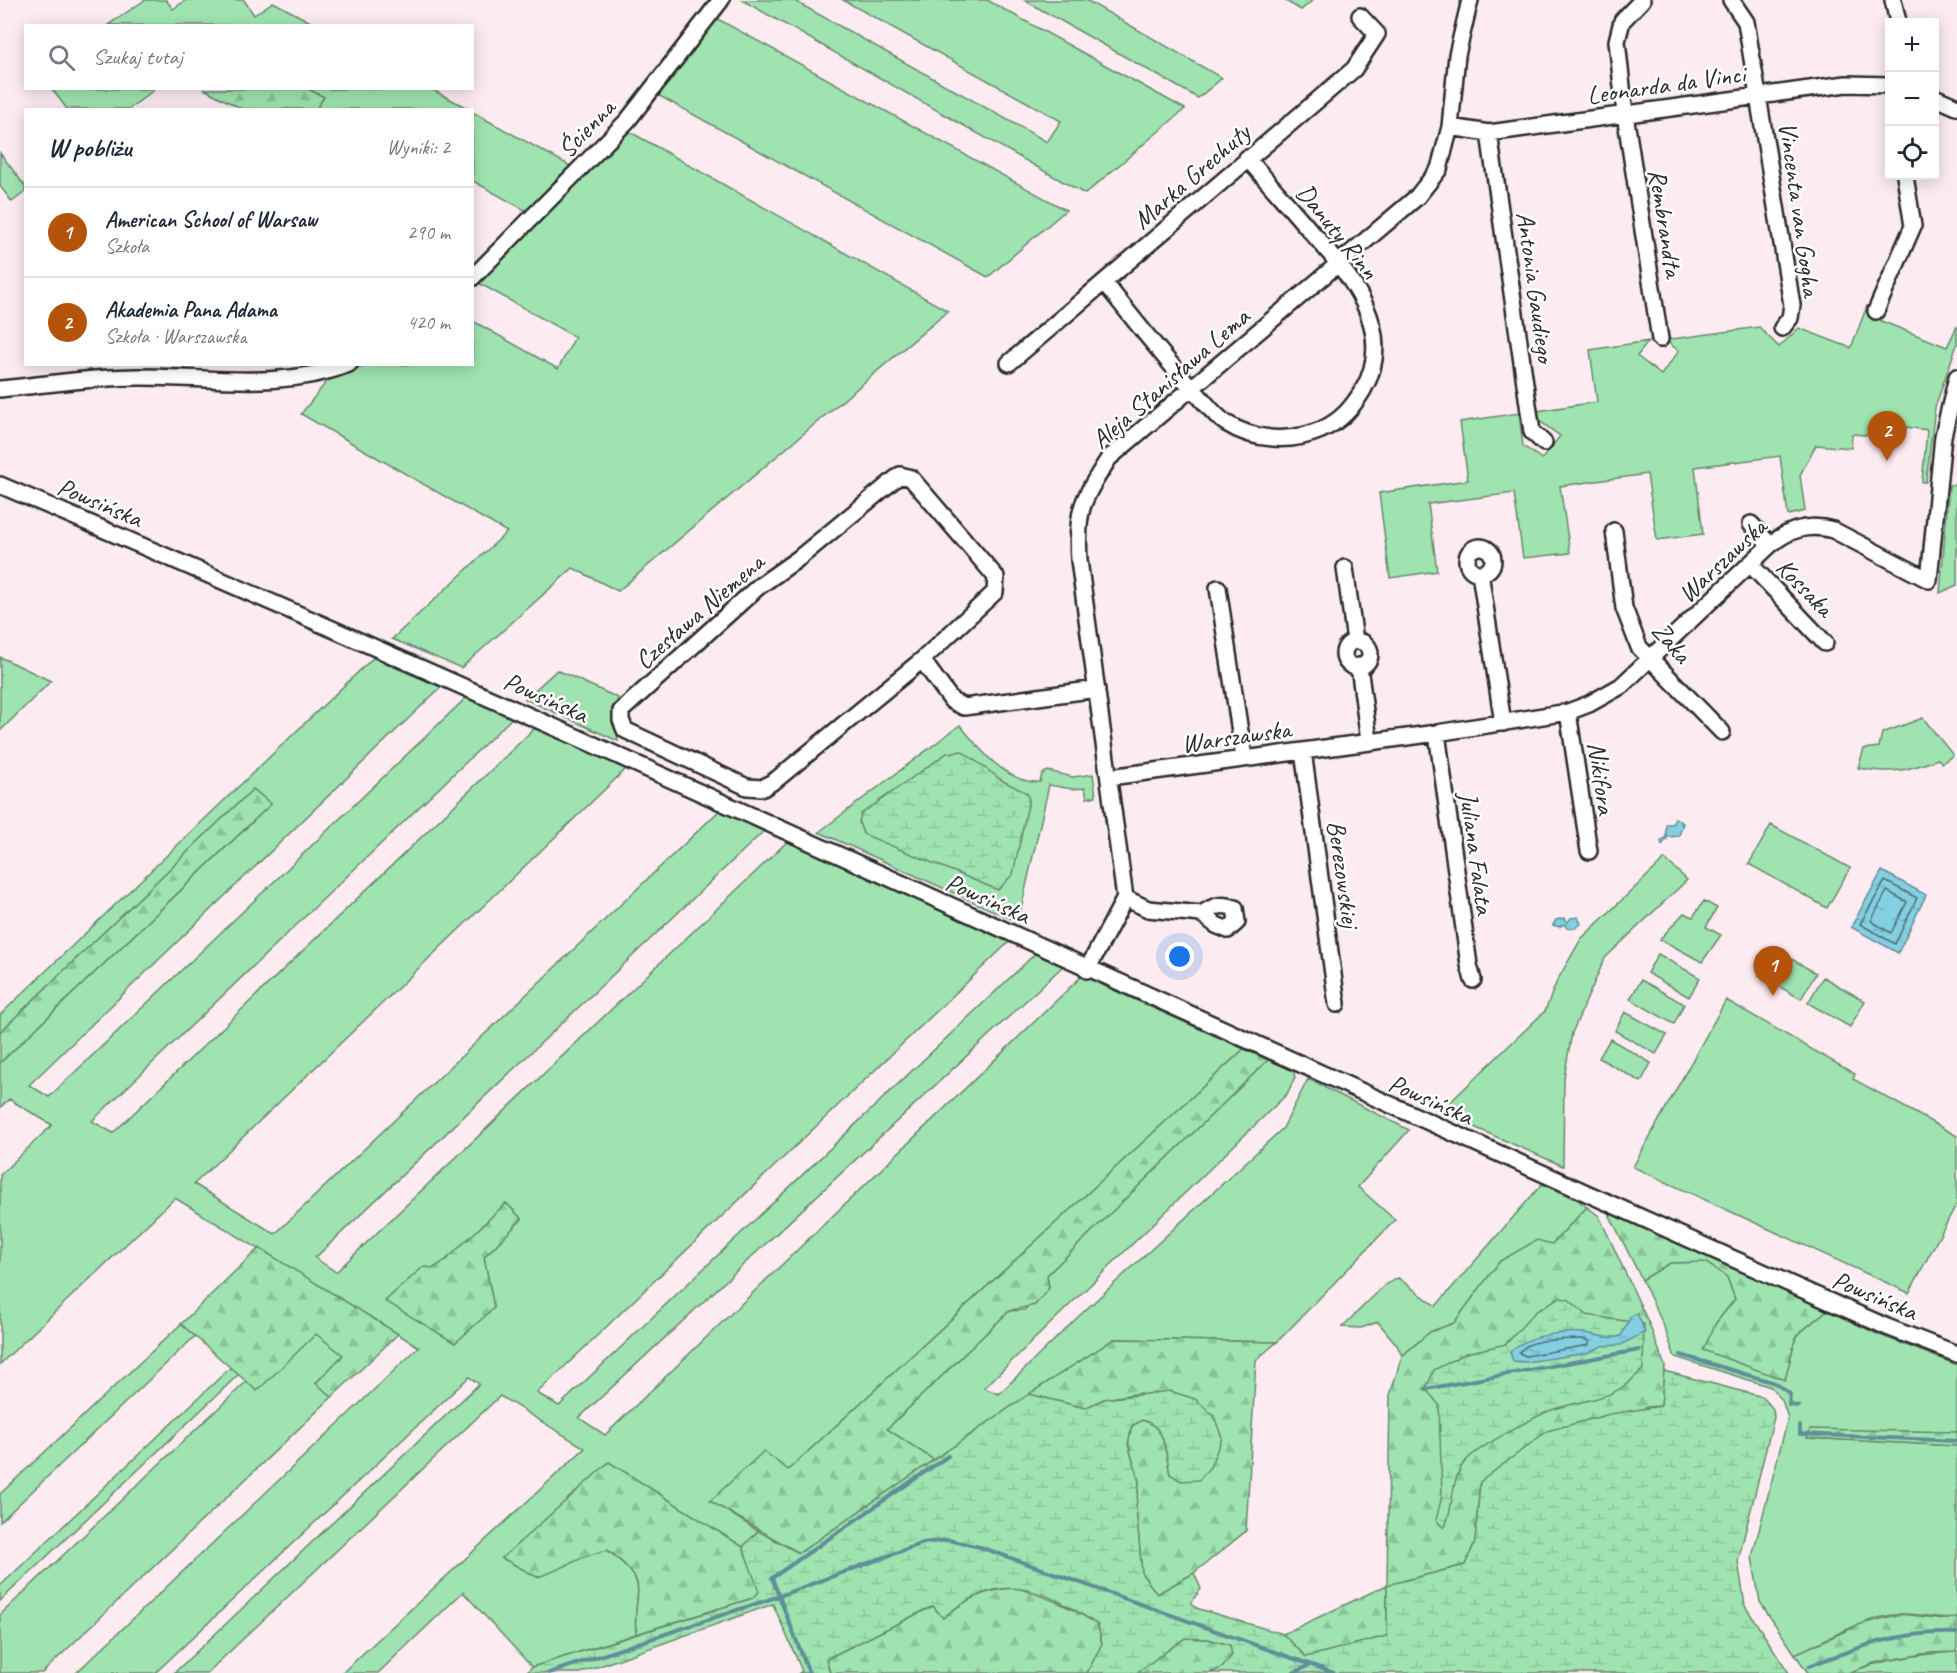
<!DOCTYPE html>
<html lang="pl">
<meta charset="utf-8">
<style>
:root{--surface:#fff;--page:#f2f2f3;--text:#1f2937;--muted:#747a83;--line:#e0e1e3;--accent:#b45309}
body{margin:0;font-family:Caveat,sans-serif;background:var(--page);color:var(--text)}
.controls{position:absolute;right:18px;top:18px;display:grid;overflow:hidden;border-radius:0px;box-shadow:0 3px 15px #0003}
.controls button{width:54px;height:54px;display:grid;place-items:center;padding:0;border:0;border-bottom:2px solid var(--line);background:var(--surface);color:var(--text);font:30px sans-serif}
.you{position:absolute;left:1180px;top:957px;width:21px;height:21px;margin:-15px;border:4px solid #fff;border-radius:50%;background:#1a73e8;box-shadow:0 0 0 9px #1a73e833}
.badge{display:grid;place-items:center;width:39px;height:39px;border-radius:50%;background:var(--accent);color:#fff;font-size:20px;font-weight:700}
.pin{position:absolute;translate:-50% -50px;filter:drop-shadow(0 2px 3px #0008)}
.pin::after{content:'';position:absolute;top:32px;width:21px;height:18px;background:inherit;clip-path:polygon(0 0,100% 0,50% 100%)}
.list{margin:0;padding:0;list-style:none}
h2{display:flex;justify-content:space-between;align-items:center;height:78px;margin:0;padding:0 24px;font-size:26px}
h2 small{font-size:20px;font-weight:400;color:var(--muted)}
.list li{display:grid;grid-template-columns:39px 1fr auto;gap:18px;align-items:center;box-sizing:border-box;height:90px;padding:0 24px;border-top:2px solid var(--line)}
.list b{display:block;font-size:22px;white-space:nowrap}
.list p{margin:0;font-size:20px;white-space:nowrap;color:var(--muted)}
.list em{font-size:20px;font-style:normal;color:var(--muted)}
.icon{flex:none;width:33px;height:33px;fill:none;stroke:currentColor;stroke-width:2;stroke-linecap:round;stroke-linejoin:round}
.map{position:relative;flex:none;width:1957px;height:1673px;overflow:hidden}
.search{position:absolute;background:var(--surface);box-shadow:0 3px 15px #0003;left:24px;top:24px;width:450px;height:66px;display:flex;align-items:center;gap:15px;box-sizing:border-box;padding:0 21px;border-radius:0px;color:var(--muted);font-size:22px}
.panel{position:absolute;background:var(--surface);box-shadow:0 3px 15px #0003;left:24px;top:108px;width:450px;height:258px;border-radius:0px}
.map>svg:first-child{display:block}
.green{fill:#9fe4b0;stroke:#65886e;stroke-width:1.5;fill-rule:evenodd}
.forest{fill:url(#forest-firs);stroke:#65886e;stroke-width:1.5}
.wetland{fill:url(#wetland-marsh);stroke:#65886e;stroke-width:1.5}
.water{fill:url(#water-ripples);stroke:#608e99;stroke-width:1.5}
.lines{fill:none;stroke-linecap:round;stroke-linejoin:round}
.shore{stroke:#4e6d74;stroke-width:1.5}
.stream{stroke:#608e99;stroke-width:4}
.minor-casing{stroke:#2b2b2b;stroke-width:20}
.minor{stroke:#fff;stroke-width:15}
.labels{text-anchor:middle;stroke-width:5;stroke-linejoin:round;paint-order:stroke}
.street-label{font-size:26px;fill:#2b2b2b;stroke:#fff}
</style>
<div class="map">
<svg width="1957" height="1673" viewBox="0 0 1957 1673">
<defs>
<pattern id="forest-firs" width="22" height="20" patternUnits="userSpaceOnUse" patternTransform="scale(1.5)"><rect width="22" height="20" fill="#9fe4b0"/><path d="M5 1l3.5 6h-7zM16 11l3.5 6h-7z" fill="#89c498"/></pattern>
<pattern id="wetland-marsh" width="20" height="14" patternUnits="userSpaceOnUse" patternTransform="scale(1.5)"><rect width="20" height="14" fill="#9fe4b0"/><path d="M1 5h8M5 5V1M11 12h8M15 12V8" fill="none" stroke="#89c498"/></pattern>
<pattern id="water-ripples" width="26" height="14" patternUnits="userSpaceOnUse" patternTransform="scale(1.5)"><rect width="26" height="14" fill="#83d0e2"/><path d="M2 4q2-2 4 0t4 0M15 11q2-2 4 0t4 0" fill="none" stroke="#71b3c2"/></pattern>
</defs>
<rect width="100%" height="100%" fill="#fcebf0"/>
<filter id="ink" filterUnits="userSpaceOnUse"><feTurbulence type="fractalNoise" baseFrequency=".0167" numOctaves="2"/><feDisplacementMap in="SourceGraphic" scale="12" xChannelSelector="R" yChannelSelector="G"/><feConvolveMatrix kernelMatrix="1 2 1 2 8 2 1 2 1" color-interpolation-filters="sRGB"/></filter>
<g filter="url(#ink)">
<path class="green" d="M145,0H166L173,9L186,0H244L254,15L273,2L316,25H108Z
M742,0H793L1047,142L1061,121L843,0H987L1185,109L1085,194Z
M1024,0H1086L1222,78L1198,98Z
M1284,0H1313L1301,10Z
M714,17L1066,210L988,277L656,94Z
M52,89H155L129,109H67Z
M308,89H431L469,109H316L324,97Z
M472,112L574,168L530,213L473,181Z
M625,129L948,311L618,591L573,568L461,668L392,639L507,532L301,414L327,381L366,365L472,364L473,321L558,369L575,337L477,282Z
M0,153L25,186V192L12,202L0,186Z
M1867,306L1883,313L1881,321L1947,347L1957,326V344L1935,407L1926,482H1922L1927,430L1906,427L1904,438L1852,434L1851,448L1816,445L1800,475L1805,511L1788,515L1780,456L1695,467L1703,534L1657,540L1647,474L1560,486L1570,553L1523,558L1514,493L1428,504L1437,571L1390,578L1379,493L1468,480L1460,422L1519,413L1523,446L1542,459L1560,436L1538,420L1537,411L1597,402L1590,350L1649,341L1637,356L1661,375L1679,351L1665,340L1759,327L1779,347L1799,328L1851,348Z
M1949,485H1957V585L1940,593Z
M0,657L51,681L0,731Z
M373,658L441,687L29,1085L49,1097L468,696L513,717L92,1121L113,1133L536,727L627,768L194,1184L275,1234L720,810L766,829L315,1258L336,1272L789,840L1009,942L537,1393L559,1406L1035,954L1063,966L579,1418L605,1435L1082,976L1244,1049L788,1470L711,1501L758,1531L743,1547L610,1463L502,1558L537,1577C563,1570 582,1554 607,1550C654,1587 632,1585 636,1634L532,1667L463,1592L378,1673H342L585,1448L500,1396L207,1673H174L479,1384L469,1377L155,1673H76L419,1347L175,1198L0,1364V1175L52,1125L9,1099L0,1108V1063L271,804L253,789L0,1032V1015ZM506,1203L522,1219L484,1257L494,1308L386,1302L423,1267L434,1268L445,1261Z
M557,670L618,698L614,714L618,741L525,699Z
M1923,718L1953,755L1942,763L1938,759C1907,771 1891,774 1858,768L1864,749L1879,747L1882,733Z
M960,725C979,749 1007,784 1040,782L1042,774L1048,771L1073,777L1093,774L1096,796L1087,798L1085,788L1072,789L1049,785L1018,922L819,832Z
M1771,825L1850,868L1827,908L1749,864Z
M1665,859L1687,880L1605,958L1572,1033L1564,1078L1563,1166L1440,1112L1545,1011L1557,981L1581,939Z
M1704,901L1717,908L1706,927L1721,935L1702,962L1660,939L1684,913L1693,917Z
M1774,949L1816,973L1801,999L1759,975Z
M1658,954L1700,978L1689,997L1647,973Z
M1823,977L1865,1001L1850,1027L1808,1003Z
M1641,980L1684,1004L1674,1024L1630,999Z
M1726,1000L1855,1074L1853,1079L1957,1136V1203L1909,1293L1633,1167Z
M1625,1012L1667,1035L1656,1054L1615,1031Z
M1610,1039L1651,1063L1641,1082L1599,1058Z
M1268,1060L1293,1070L1295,1077L1287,1094L984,1388L999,1394L1079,1316L1283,1128L1308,1079L1409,1130L1358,1187L1395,1220L1277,1342L1114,1339L934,1460L887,1429L1009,1311L1024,1310L1049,1288L1047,1275Z
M1542,1184L1575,1198L1587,1207L1552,1244L1500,1261L1454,1323L1430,1332L1402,1356L1397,1345L1378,1322L1361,1328L1342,1327L1385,1285L1398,1278L1436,1306Z
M1705,1262L1727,1277L1735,1299L1716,1323L1785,1379L1796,1336L1827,1310L1877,1334L1957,1365V1432L1810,1430L1808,1438L1957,1446V1617C1938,1620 1920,1613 1901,1614C1864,1617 1828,1639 1795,1654L1760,1602L1752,1557L1788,1418L1782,1400L1771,1387L1675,1357L1663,1324L1642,1280L1670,1263Z
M181,1324L195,1336L0,1522V1494Z
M316,1333L343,1355L316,1383L332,1397L42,1673H0V1615L247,1381L257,1390Z
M231,1367L239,1374L0,1601V1586Z
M1957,1652V1673H1848C1883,1659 1919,1654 1957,1652Z"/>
<path class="forest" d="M204,89H308L324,97L316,109H242Z
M253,789L271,804L0,1063V1032Z
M1244,1049L1268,1060L1047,1275L1049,1288L1035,1305L1009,1311L887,1429L934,1460L799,1553L710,1501L764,1451L788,1470Z
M506,1203L522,1219L484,1257L494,1308L455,1343L385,1301L423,1267L434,1268L445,1261Z
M1587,1207L1599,1216L1649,1324L1665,1366L1661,1406L1647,1407L1480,1482L1475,1542L1465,1565L1387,1585V1636L1306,1657L1283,1634L1387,1585L1390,1395L1402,1356L1430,1332L1454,1323L1500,1261L1537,1240L1552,1244Z
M1611,1214L1827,1310L1796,1336L1785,1380L1703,1350L1716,1323L1735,1299L1727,1277L1705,1262L1670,1263L1642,1280L1610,1216Z
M259,1248L398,1334L332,1397L316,1383L343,1355L316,1334L257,1391L181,1324Z
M1114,1339L1277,1342L1256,1360L1246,1531L1194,1573L1157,1594L1142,1574L1136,1507L1139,1482L1128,1444L1132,1426L1142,1420C1167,1426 1165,1452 1170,1474L1199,1480L1140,1393L1104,1399L1085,1408L1029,1394Z
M1810,1429L1957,1432V1446L1807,1438Z
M609,1462L743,1547L760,1592L753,1598L636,1634C632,1585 654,1587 608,1550C582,1554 563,1570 537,1577L502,1558Z
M1016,1588C1047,1596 1072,1607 1098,1625L1102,1644L1087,1673H830L826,1659L933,1606L943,1618C966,1599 986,1589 1016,1588Z
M1901,1614L1944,1619L1957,1617V1652L1928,1653L1874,1663L1848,1673H1808L1795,1654L1861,1624Z
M1185,1638L1209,1639L1230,1645L1232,1655L1223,1667L1211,1673H1136Z"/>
<path class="wetland" d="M962,751L1003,781L1027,793L1029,800L1013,874L998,890L863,834L859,822L861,814L947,753Z
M1558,1298L1568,1299L1587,1315L1644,1324L1643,1369C1612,1402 1597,1396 1558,1408C1540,1413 1474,1449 1464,1463C1449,1482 1455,1509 1444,1528L1436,1520L1442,1496L1439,1405L1426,1389L1434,1370L1466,1353L1506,1344L1535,1312Z
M1664,1371L1763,1397L1773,1409L1774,1417L1738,1561L1745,1606L1789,1673H1211L1223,1667L1232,1655L1230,1645L1209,1639L1185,1638L1136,1673H1087L1102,1644L1098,1625C1041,1586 999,1570 943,1618L933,1606L826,1659L830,1673H799L802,1671L773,1604L580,1673H526L532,1667L753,1598L759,1592L743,1547L758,1531L799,1553L1029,1394L1085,1408L1104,1399L1170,1391L1195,1399L1214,1416L1222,1438L1210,1467L1199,1480L1181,1481L1170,1474C1165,1452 1167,1426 1142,1420L1132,1426L1128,1444L1139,1482L1136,1507L1142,1574L1157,1594L1194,1573L1201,1589L1191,1602L1196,1608L1283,1634L1306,1657L1387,1636V1585L1465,1565L1475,1542L1480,1482L1547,1431L1610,1414L1661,1406Z"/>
<path class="water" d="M1675,818L1683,823L1679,836L1668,837L1662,845L1661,841L1666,837V824H1672Z
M1882,871L1926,895L1898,953L1851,927Z
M1578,917L1581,924L1575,928H1567L1564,924L1559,927L1553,925L1556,920L1564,918L1567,923L1571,918Z
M1637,1313L1645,1332L1621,1345L1602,1346L1587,1353L1526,1362L1513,1361L1510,1352C1527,1335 1560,1331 1585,1333C1598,1335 1609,1340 1621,1336L1631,1316Z"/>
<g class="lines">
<path class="shore" d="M1885,881L1917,898L1895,944L1860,924Z
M1887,891L1907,902L1891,933L1871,921Z
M1582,1339L1589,1341V1345L1526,1356L1519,1353C1528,1337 1565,1340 1582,1339Z"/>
<path class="stream" d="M1681,1355L1775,1383L1790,1394L1789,1405L1798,1406
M1426,1389L1639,1350
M1800,1426V1434L1957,1441
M1809,1666C1861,1646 1900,1631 1957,1633
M549,1673L779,1596L923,1543L948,1540L980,1547L1334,1673
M809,1673L772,1578L948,1456
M1293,1673L1310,1665"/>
<defs>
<path id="minor" d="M1642,0L1622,21L1617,41L1625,114L1660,339
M1731,0L1746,22L1792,305L1790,318L1782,328
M1893,0L1898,22
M1934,97L1957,107
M1450,127L1489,133L1846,84L1890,85
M1489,133L1532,432L1544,443
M472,278L628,120L721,0
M1104,282C1135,321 1166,361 1200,397C1208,406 1216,417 1226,423C1254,441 1291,443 1321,430C1341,421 1352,408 1363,390C1399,328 1346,271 1307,227C1287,204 1267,181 1247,158
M1876,311L1913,226L1905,176
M1009,363L1354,69L1377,34L1360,16
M0,389C45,385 91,377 136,377C208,376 280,391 349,364
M900,475L911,478L996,577L995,592L922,660L777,779L763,788L747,787L625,730L621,720V711L758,587L799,558Z
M0,485C634,755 1257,1049 1887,1327L1957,1354
M1751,524L1770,545
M1614,531L1624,608L1639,647L1722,732
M1467 560a13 13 0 1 1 26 0a13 13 0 1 1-26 0Z
M1750,564L1825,643
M1345,568L1355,641
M1480,573L1503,723
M1218,588L1244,758
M1344 654a13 13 0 1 1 26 0a13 13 0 1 1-26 0Z
M922,660L952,701L964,707L1097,689
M1359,666L1369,741
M1568,712L1589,851
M1437,733L1469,965L1473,980
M1303,751L1337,1004
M1110,777L1437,733L1568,712L1589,704L1621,686L1770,545C1789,529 1809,523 1833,530L1929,580L1943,436L1957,377
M1125,898L1148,909L1202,914L1216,925L1228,930L1237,922L1235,908C1222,903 1213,906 1202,914
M1087,970L1125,898L1079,560C1076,508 1082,501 1109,458L1417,197L1439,169L1450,127L1457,55L1470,0"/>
</defs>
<use href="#minor" class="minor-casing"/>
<use href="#minor" class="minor"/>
</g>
</g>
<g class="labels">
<g class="street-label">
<text transform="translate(1666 84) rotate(-8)" y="9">Leonarda da Vinci</text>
<text transform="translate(586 128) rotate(-46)" y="9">Ścienna</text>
<text transform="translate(1191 176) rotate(-41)" y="9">Marka Grechuty</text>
<text transform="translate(1800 209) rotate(82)" y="9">Vincenta van Gogha</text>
<text transform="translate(1666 223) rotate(81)" y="9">Rembrandta</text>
<text transform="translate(1338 231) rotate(51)" y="9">Danuty Rinn</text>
<text transform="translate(1536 287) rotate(82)" y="9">Antonia Gaudiego</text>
<text transform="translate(1170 378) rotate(-41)" y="9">Aleja Stanisława Lema</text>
<text transform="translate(100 502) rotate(23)" y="9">Powsińska</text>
<text transform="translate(1722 560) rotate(-43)" y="9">Warszawska</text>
<text transform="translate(1805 587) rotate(46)" y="9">Kossaka</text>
<text transform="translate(699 611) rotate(-41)" y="9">Czesława Niemena</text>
<text transform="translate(1672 642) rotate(50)" y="9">Zaka</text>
<text transform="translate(546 697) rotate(24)" y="9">Powsińska</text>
<text transform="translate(1236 736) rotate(-8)" y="9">Warszawska</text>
<text transform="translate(1602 778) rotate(82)" y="9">Nikifora</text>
<text transform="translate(1477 853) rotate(82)" y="9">Juliana Falata</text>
<text transform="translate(1344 874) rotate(82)" y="9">Berezowskiej</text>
<text transform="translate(988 898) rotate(24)" y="9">Powsińska</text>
<text transform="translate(1431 1099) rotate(24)" y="9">Powsińska</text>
<text transform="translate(1875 1295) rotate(23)" y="9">Powsińska</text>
</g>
</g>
</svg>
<div class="controls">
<button>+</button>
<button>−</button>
<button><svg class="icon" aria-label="locate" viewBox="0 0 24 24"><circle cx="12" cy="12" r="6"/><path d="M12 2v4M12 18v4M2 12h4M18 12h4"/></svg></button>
</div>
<div class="you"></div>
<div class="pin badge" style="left:1773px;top:996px">1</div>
<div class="pin badge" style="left:1887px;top:461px">2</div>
<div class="search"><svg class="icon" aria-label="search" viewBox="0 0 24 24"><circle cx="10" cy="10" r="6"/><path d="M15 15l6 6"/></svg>Szukaj tutaj</div>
<section class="panel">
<h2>W pobliżu<small>Wyniki: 2</small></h2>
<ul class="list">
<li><span class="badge">1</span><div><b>American School of Warsaw</b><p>Szkoła</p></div><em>290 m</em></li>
<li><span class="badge">2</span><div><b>Akademia Pana Adama</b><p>Szkoła · Warszawska</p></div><em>420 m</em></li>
</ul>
</section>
</div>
